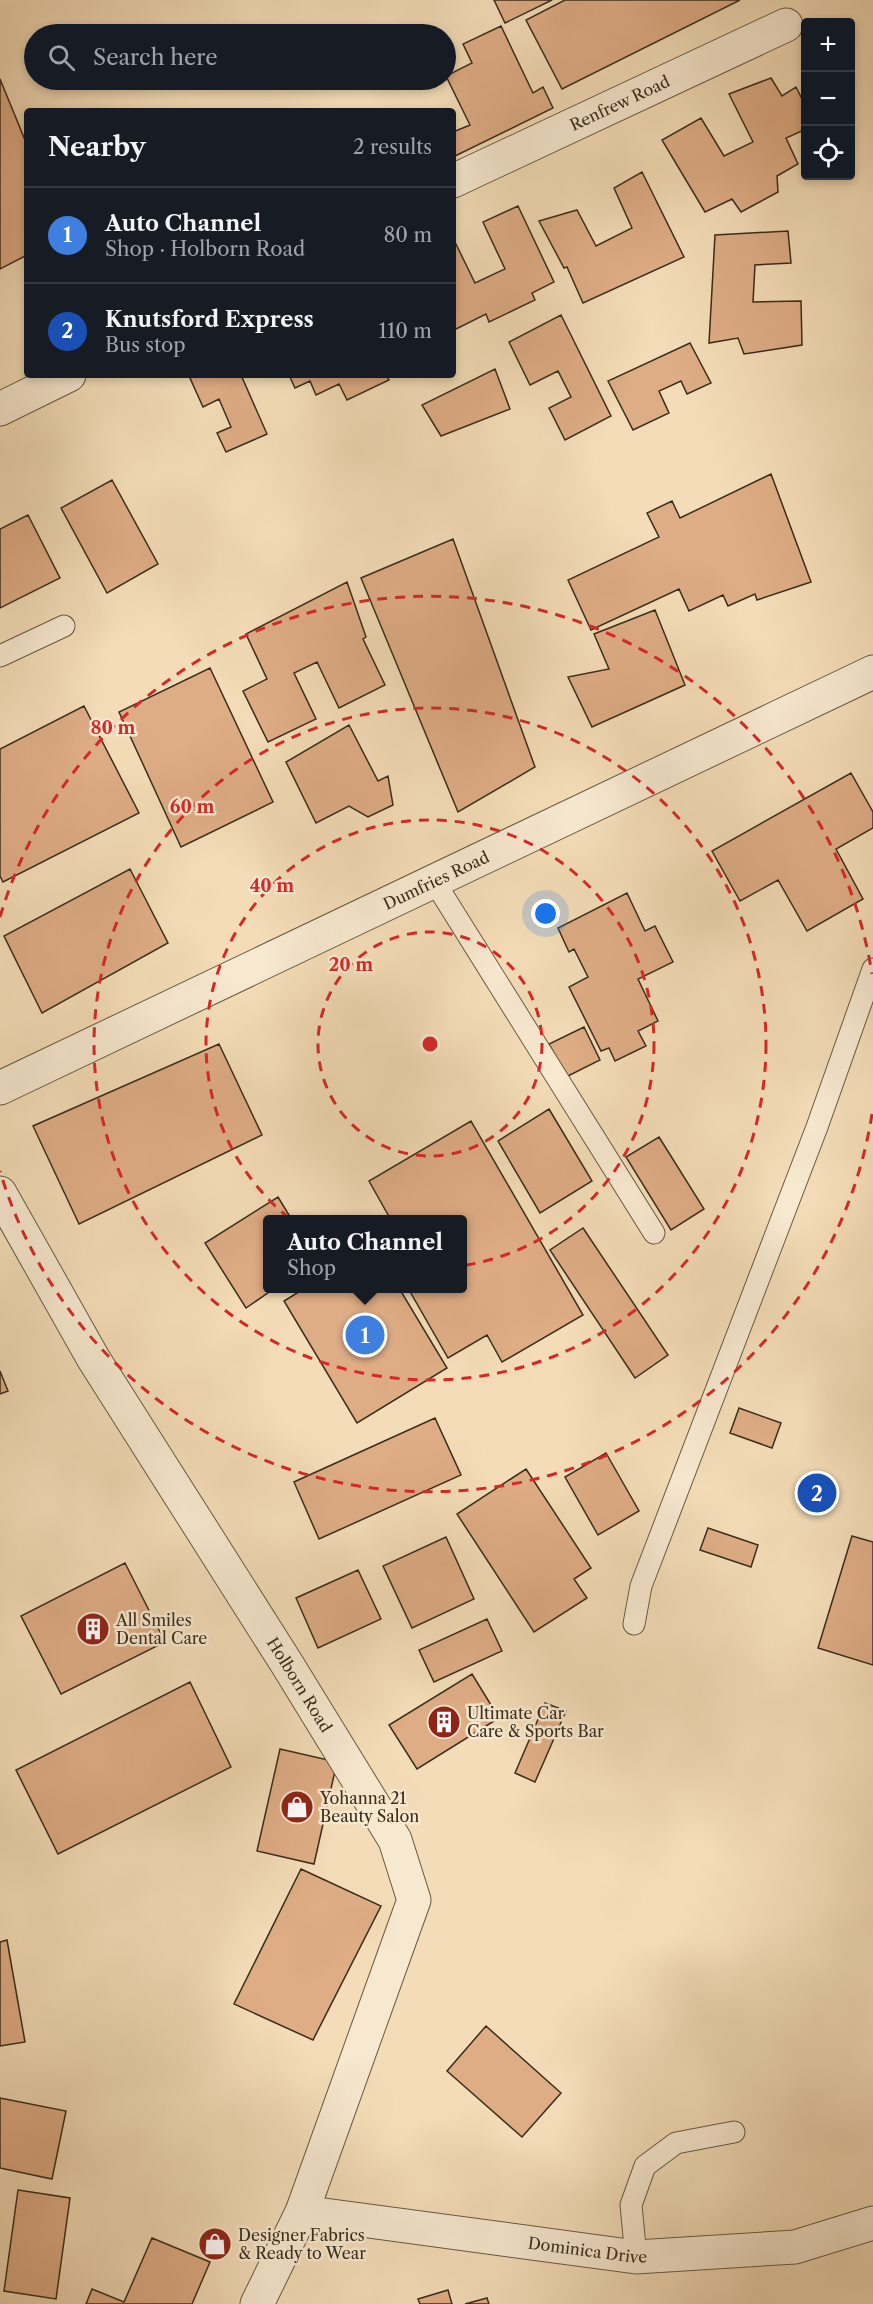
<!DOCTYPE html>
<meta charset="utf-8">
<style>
:root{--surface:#171b24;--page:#242831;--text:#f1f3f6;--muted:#9ea1a6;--line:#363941;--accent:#db2777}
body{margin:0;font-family:"Libre Caslon Text",serif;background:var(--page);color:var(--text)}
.controls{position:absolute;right:18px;top:18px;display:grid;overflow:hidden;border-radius:6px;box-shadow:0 3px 9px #0003}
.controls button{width:54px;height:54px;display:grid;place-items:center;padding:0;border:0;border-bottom:2px solid var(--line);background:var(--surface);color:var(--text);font:30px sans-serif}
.you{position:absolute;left:546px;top:914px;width:21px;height:21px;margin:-15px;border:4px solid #fff;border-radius:50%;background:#1a73e8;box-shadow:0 0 0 9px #1a73e833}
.badge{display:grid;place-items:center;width:39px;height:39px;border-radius:50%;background:var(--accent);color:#fff;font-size:20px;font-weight:700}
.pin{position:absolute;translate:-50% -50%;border:3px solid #fff;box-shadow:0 2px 6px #0006}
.popup{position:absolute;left:263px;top:1215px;width:204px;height:78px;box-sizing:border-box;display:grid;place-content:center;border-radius:6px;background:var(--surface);filter:drop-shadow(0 2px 4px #0005);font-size:20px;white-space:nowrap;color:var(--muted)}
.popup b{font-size:22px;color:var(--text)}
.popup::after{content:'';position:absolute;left:50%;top:100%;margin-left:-12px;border:12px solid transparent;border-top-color:var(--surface)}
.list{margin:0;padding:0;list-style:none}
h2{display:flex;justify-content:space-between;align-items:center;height:78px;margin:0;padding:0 24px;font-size:26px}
h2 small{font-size:20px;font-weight:400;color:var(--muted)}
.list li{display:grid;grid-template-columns:39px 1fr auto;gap:18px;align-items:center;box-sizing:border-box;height:96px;padding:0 24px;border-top:2px solid var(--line)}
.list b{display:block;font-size:22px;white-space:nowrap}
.list p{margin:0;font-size:20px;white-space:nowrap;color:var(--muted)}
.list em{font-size:20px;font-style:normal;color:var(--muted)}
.icon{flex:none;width:33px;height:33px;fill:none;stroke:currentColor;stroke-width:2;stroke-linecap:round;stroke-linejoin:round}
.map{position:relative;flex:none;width:873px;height:2304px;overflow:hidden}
.search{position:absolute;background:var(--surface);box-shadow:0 3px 9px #0003;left:24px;top:24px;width:432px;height:66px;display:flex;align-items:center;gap:15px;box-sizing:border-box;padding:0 21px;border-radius:33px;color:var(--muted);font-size:22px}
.panel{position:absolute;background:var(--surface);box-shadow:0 3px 9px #0003;left:24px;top:108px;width:432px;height:270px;border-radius:6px}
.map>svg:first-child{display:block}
.building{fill:#deac85;stroke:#3a2d1b;stroke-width:1.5}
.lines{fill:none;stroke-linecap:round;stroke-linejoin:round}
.service-casing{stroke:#685942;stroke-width:23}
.minor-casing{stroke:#685942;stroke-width:35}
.tertiary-casing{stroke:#685942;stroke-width:35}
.service{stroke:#f7e8d0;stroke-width:21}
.minor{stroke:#f7e8d0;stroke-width:33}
.tertiary{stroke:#f7e8d0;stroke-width:33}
.ring{fill:none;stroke:#d62828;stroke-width:3;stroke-dasharray:10 8}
.labels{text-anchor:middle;stroke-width:5;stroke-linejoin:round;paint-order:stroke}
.street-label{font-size:16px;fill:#3a2d1b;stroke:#f7e8d0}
.poi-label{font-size:16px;fill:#3a2d1b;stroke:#f7e8d0;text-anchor:start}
.centre{fill:#d62828;stroke:#f7e8d0;stroke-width:3}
.ring-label{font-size:18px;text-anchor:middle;font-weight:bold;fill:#d62828;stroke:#f7e8d0;stroke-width:5;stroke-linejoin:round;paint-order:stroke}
</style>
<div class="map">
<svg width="873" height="2304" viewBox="0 0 873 2304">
<rect width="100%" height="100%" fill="#f3dcb7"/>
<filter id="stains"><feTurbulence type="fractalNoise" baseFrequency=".00333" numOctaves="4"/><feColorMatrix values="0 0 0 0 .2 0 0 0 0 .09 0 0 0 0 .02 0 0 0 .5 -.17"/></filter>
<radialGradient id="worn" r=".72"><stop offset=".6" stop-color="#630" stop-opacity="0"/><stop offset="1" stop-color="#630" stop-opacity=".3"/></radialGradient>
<path class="building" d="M494,0H552L505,23Z
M565,0H740L562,89L526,20Z
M501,26L533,93L543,87L553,108L453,157V132L470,125L446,76L472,63L463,44Z
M771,78L782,96L796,87L806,107V129L786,138L798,164L777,176L778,192L741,212L732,199L705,212L662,140L701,118L724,156L753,142L729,94Z
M0,79L27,145V255L0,269Z
M642,172L684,257L583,303L567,267L564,268L539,221L577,210L596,246L632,228L614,188Z
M518,206L554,282L532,293L535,300L489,322L486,314L454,330L453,238L475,283L505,269L483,222Z
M788,231L791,263L755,265L753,302L801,301L802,345L744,354L738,338L709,343L715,235Z
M561,315L611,416L565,440L549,408L571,397L558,371L530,385L509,342Z
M690,343L711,383L687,394L681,381L659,391L669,413L633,430L608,381Z
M495,369L510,409L441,436L422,405Z
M196,375H241L267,434L226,452L217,433L231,427L219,399L203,407L190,378Z
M289,375H386L389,380L347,400L339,384L316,395L310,381L295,388Z
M771,474L811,582L757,600L755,594L728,606L723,595L689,611L679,589L591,630L568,580L659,537L647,513L672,501L680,518Z
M112,480L158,564L107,593L61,508Z
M28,515L60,578L0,608V529Z
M453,539L535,767L458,812L361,578Z
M347,582L366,637L363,639L385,685L339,708L317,662L294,673L316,719L268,742L243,691L267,679L246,634Z
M655,610L685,685L592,727L568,677L609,669L594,634Z
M210,668L273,802L181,847L119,712Z
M84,706L139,813L3,882L0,876V749Z
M349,725L378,781L388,776L393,805L368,817L349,806L316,823L286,762Z
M851,773L873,812V828L836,849L863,899L807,931L778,880L740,901L712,851Z
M130,869L168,943L42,1013L4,936Z
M627,893L645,931L655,926L673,962L638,979L658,1021L638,1031L646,1046L615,1061L609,1048L601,1051L569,987L588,977L574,949L569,952L558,928Z
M584,1027L600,1060L566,1077L549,1044Z
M219,1044L262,1135L79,1224L33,1126Z
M549,1109L592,1181L540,1213L498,1141Z
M471,1121L583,1315L502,1362L487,1335L448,1358L408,1288H463V1220H391L369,1181Z
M659,1137L704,1209L671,1230L626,1157Z
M278,1197L292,1220H268V1288H275L246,1308L205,1243Z
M583,1228L668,1355L635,1378L550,1250Z
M305,1288H399L447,1368L357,1423L284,1301Z
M0,1371L8,1391L0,1394Z
M739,1408L781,1423L772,1448L730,1433Z
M435,1418L461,1475L319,1539L294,1482Z
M606,1453L639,1511L598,1535L565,1477Z
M526,1469L591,1568L574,1579L587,1598L534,1632L457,1514Z
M708,1528L758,1545L751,1567L700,1550Z
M852,1536L873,1542V1665L818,1648Z
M446,1537L474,1599L412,1628L383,1566Z
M125,1563L165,1642L61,1694L21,1616Z
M358,1570L381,1619L318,1648L296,1598Z
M487,1619L502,1651L434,1682L419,1650Z
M472,1674L499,1718L417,1769L389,1725Z
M190,1682L231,1767L58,1854L16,1770Z
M545,1703L566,1711L535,1782L515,1773Z
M280,1749L337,1762L314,1864L257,1851Z
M301,1869L381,1906L313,2040L234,2004Z
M7,1940L25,2042L0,2046V1942Z
M486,2026L561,2093L522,2137L447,2071Z
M0,2098L66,2111L52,2179L0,2168Z
M18,2190L70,2198L56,2299L4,2291Z
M152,2238L210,2262L192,2304H86L92,2289L124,2302Z
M448,2290L452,2304H420L418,2299Z
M487,2298L489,2304H465Z"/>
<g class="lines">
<defs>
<path id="service" d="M0,656L64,626
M434,881L654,1233
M634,1624L641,1586L817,1127L873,969
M636,2257L631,2205L645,2166L676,2143L734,2132"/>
<g id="minor">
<path id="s1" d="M453,181L786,25"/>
<path d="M0,409L69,375"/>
<path id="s2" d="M0,1088L873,672"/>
</g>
<g id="tertiary">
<path id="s3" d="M0,1193L93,1358L287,1664L395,1840L414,1900L302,2212L257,2304"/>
<path id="s4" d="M302,2212L636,2257L795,2247L873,2223"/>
</g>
</defs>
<use href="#service" class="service-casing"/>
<use href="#minor" class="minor-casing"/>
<use href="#tertiary" class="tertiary-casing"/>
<use href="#service" class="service"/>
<use href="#minor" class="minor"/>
<use href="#tertiary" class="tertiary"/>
</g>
<g class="ring">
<circle cx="430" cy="1044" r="112"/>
<circle cx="430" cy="1044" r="224"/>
<circle cx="430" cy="1044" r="336"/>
<path d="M872 1114A448 448 0 0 1 0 1171M0 917A448 448 0 0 1 872 974"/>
</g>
<defs>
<symbol id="building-disc" viewBox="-11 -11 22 22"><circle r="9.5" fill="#8f2418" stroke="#f7e8d0"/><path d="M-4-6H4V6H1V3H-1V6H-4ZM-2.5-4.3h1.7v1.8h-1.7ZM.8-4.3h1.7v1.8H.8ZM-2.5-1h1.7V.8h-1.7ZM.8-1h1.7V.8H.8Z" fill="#fff"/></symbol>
<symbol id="shop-disc" viewBox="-11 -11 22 22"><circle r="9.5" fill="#8f2418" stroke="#f7e8d0"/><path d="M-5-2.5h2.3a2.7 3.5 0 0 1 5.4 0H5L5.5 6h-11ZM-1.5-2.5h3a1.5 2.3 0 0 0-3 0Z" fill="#fff"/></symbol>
</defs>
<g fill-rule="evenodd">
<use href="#building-disc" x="74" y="1610" width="38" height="38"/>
<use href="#building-disc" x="425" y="1703" width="38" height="38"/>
<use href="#shop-disc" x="278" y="1788" width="38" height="38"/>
<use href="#shop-disc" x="196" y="2225" width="38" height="38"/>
</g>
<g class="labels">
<g class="street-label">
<text dy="6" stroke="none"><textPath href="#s1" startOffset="184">Renfrew Road</textPath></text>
<text dy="6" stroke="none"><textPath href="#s2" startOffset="483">Dumfries Road</textPath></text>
<text dy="6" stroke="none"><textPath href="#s3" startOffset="576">Holborn Road</textPath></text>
<text dy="6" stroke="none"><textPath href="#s4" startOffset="288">Dominica Drive</textPath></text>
</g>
<g class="poi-label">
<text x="116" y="1626">All Smiles<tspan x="116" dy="18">Dental Care</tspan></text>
<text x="467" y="1719">Ultimate Car<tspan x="467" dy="18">Care &amp; Sports Bar</tspan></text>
<text x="320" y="1804">Yohanna 21<tspan x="320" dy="18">Beauty Salon</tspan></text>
<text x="238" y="2241">Designer Fabrics<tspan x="238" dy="18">&amp; Ready to Wear</tspan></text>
</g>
</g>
<circle cx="430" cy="1044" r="9" class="centre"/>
<g class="ring-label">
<text x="113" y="734">80 m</text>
<text x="192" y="813">60 m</text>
<text x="272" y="892">40 m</text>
<text x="351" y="971">20 m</text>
</g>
<rect width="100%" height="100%" filter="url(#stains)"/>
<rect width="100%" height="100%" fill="url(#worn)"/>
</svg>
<div class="controls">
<button>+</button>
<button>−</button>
<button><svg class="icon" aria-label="locate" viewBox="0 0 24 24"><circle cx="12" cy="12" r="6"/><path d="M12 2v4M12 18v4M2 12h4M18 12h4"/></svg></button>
</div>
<div class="you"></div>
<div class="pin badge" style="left:365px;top:1335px;background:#3f7fe0">1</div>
<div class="popup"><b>Auto Channel</b>Shop</div>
<div class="pin badge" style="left:817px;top:1493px;background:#1a4fb4">2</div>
<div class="search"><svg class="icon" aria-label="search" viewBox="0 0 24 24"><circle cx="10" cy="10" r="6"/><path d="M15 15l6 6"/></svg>Search here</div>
<section class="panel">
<h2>Nearby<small>2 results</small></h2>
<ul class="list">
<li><span class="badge" style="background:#3f7fe0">1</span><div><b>Auto Channel</b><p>Shop · Holborn Road</p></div><em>80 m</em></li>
<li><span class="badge" style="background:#1a4fb4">2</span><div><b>Knutsford Express</b><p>Bus stop</p></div><em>110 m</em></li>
</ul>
</section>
</div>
